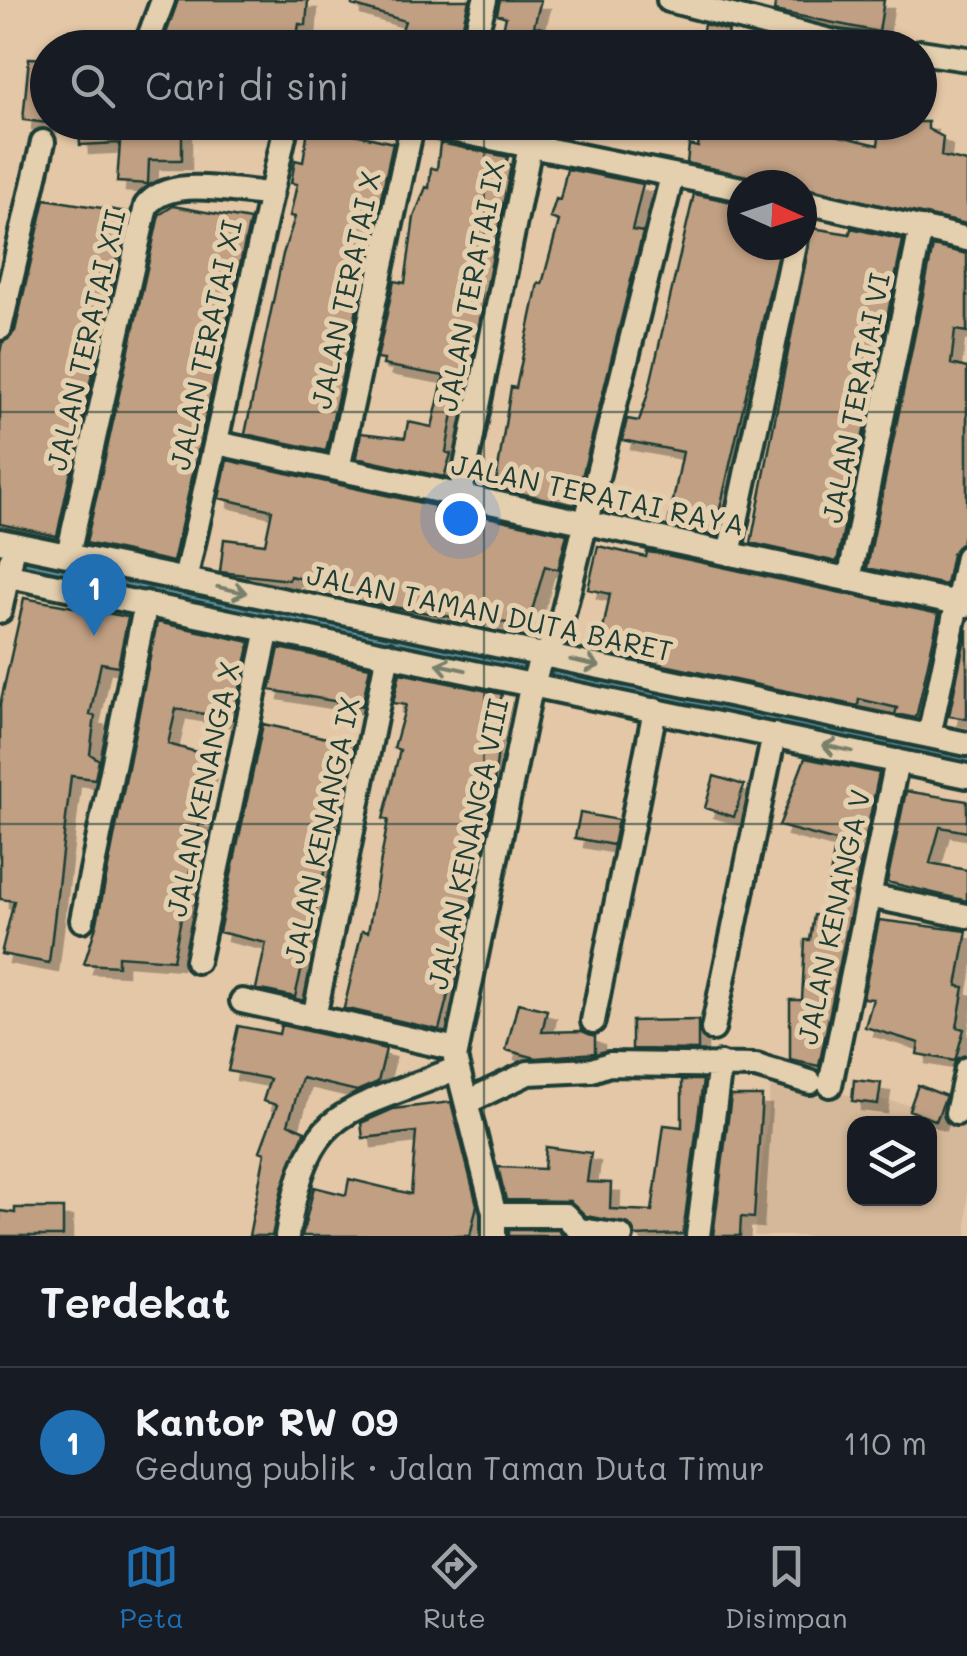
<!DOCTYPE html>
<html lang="id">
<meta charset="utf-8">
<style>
:root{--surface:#171b24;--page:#242831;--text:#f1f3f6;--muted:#9ea1a6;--line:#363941;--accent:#1f6fb2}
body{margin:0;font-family:Mali,sans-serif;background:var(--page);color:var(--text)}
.controls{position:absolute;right:30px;bottom:30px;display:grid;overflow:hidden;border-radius:20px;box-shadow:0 2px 8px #0004}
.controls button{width:90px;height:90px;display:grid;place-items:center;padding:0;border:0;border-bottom:2px solid var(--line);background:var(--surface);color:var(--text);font:50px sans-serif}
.compass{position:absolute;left:727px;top:170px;width:90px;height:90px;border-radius:50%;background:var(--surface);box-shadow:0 2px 8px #0004;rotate:93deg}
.you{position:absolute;left:460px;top:518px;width:35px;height:35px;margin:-25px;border:8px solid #fff;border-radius:50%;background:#1a73e8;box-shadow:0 0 0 15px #1a73e833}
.badge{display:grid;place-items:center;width:65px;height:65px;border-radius:50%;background:var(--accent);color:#fff;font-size:32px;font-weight:700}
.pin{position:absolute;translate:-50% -82px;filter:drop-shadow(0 2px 5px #0008)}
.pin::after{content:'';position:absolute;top:52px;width:35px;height:30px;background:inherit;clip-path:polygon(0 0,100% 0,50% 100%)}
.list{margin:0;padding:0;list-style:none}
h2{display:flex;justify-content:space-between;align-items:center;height:130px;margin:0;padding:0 40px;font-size:42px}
h2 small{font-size:32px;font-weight:400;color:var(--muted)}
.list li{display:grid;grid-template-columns:65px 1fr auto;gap:30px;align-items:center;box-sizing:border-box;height:150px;padding:0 40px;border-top:2px solid var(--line)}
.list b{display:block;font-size:38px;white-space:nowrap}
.list p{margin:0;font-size:32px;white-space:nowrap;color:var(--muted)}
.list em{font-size:32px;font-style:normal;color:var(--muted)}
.icon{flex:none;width:55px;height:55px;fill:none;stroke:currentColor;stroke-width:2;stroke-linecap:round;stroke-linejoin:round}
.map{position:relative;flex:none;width:967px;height:1236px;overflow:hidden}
.search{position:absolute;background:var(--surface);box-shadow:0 2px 8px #0004;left:30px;right:30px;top:30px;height:110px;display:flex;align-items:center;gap:25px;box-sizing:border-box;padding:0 35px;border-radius:55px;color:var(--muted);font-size:38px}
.sheet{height:280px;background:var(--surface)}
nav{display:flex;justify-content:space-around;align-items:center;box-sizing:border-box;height:140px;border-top:2px solid var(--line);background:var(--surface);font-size:28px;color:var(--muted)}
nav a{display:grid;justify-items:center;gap:5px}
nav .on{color:var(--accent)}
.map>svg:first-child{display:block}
.built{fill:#d5b899;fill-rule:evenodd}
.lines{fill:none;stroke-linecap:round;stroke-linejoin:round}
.stream{stroke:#6392a5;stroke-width:8}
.building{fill:#c09f82;stroke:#1f3d34;stroke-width:2.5;filter:url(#shadow)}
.street-casing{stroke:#1f3d34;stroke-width:30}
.street{stroke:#e4cfae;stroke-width:22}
.oneway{stroke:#787f6b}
.grid{fill:none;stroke:#1f3d34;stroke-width:2.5;stroke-opacity:0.55}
.labels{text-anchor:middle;stroke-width:10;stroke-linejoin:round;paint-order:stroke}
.street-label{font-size:28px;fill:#1f3d34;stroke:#e4cfae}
</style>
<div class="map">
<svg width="967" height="1236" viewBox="0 0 967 1236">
<defs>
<filter id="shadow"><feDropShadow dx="9" dy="9" stdDeviation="0" flood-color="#0004"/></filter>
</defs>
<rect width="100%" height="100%" fill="#e4c7a6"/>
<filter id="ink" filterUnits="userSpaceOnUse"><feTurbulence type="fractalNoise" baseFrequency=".01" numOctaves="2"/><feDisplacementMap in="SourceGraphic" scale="20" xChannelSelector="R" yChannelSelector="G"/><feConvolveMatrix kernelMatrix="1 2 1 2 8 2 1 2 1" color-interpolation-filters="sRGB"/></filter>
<g filter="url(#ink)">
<path class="built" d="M771,1083L967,1113V1236H754ZM854,1124H930V1198H854Z"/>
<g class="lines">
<path class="stream" d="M0,557L967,762"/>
</g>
<path class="building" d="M178,0H308L306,25L299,24L295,48H161Z
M352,0H469L457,48H396L405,21L352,5Z
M500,0H541L534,26L588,40L587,48H498L506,17L497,14Z
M776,0H884L879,32L774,11Z
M704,24L729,31L724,48H700Z
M29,58L48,59V123L23,120Z
M79,122L182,125V160H149L148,184L117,182L120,143L80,145Z
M309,122L351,127L350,133L393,143L326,451L245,434L283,254L295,217L290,216L297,184L291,183L295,160L303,162Z
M749,122H781L878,145L881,122H928V129L943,137L941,156L967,162V224L687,163L689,145L698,147L701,126L746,135Z
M440,143L508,157L506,164L511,165L462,410L454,408L446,452L451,454L444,477L356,458L361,433L405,438L408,422L432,427L444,376L383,365L384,360L377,359L394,281L405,283L414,217L426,187L429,188L431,168L437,169Z
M567,169L643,184L632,230L643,232L575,505L495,488L511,387L516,388L538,283L542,284L559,221L550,218L556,199L560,200Z
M694,194L742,204V245H780L714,535L668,525L683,452L622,440L627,419L639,421L648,393Z
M45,199L127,212L57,536L0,524V353L2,343L15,331Z
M173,206L250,220L173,562L86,543L159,215Z
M812,228L850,234L851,228L903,240L837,562L751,543Z
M933,246L967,254V332L955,330L951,364L967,368V522L962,543L952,554L946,585L867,568Z
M227,460L435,506L433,513L488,517L567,534L558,570L545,566L527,628L459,612L458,618L357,601L359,592L290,576L289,580L220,572L224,539L265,544L272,510L219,498Z
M598,546L646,557L647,552L662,554L939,614L916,718L895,714L897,708L859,699L858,706L631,658L632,652L600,645L610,594L588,589Z
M24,598L128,617L118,666L101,663L90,715L95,716L90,754L99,760L95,779L71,776L49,963L1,954L14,901L0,899V705Z
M157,622L250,642L233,719L176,709L168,744L211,756L195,818L200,819L173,960L118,956V966L84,964L97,923Z
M967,629V719L949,716Z
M279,648L370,667L362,706L270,690Z
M400,673L502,694L490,749L498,750L492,801L481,844L475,842L469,884L474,885L472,901L439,1030L344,1008L362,931L368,932L388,820L383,819L400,750L394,748L406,705L393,703Z
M263,724L354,744L295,997L256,989L266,943L219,932Z
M805,758L879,773L819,1066L790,1060V1000H802L805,940H810L814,915L823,916L836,841L779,826Z
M714,776L744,785L734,817L705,808Z
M906,791L967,801V832L940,827L930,863L967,870V901L887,882Z
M580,813L618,820L613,845L575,838Z
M879,920L967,931L957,986L964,987L957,1027L964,1029L955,1061L917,1054L919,1043L865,1027L873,999L863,998Z
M518,1003L547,1010L542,1032L582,1031L595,1036V1053L536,1058L506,1050Z
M698,1020V1050L632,1049V1021Z
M281,1025L386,1049L378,1082L357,1091L302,1078L288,1124L305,1131L282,1188L272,1236H249L265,1153L260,1151L277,1105L263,1101L270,1079L228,1071L238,1026L279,1034Z
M682,1080H703L683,1234L636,1236L629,1224L586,1216L570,1201L506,1200L498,1167L544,1169L546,1147L591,1153L587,1182L611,1183L610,1209L652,1211L664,1125L682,1127Z
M854,1080L881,1083L878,1104L852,1101Z
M918,1085L946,1096L936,1121L909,1110Z
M731,1096H762L754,1218L741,1217L740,1236H713Z
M451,1102L477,1205L470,1236H302L314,1187L346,1195L349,1179L411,1194L416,1132L363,1138L361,1123L393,1109Z
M15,1208H63V1236H0V1211L15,1213Z
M509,1230H558L564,1236H509Z"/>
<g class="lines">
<defs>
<path id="street" d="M669,0L838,43L881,48
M145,48L163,0
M472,48L485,0
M920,52L967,59
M413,122L742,189
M802,201L967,239
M0,328L43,142
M217,443L967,605
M338,469L413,122
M460,496L530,146
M0,541L967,744
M729,554L795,245
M68,555L146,206C170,175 232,192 269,194
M0,574L967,776
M185,580L287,122
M849,580L921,228
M0,611L11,560
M929,736L967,557
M869,896L967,916
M82,920L146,603
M197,961L268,629
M242,1001L456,1049
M314,1018L388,654
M593,1021L655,710
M713,1029L774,735
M830,1085L897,761
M467,1102L528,1073L592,1070L609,1064L756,1066L810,1082
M957,1113L967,1069
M494,1215H565L579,1230L621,1236
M287,1236C309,1103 341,1116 455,1069
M494,1236V1212L455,1058L529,697L539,664L558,634L672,176
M698,1236L720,1064"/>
</defs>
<use href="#street" class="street-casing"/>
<use href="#street" class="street"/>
</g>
<defs><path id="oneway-shaft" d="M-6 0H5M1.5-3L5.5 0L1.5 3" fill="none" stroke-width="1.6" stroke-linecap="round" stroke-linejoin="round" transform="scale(2.5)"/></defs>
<g class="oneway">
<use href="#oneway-shaft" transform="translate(232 590) rotate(12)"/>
<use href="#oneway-shaft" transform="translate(585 663) rotate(12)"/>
<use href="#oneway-shaft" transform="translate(451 667) rotate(-168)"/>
<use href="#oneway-shaft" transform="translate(837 748) rotate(-168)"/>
</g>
</g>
<path class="grid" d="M484,0V48M484,122V1236M0,412H967M0,824H967"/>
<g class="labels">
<g class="street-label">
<text transform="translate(471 286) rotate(-79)" y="10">JALAN TERATAI IX</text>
<text transform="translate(346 290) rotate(-78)" y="10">JALAN TERATAI X</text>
<text transform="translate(86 340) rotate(-77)" y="10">JALAN TERATAI XII</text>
<text transform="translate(206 345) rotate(-78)" y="10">JALAN TERATAI XI</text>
<text transform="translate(856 398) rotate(-79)" y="10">JALAN TERATAI VI</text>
<text transform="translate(598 495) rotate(12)" y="10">JALAN TERATAI RAYA</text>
<text transform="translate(490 613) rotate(12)" y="10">JALAN TAMAN DUTA BARET</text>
<text transform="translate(203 789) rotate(-78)" y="10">JALAN KENANGA X</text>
<text transform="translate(322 830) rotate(-78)" y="10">JALAN KENANGA IX</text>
<text transform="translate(468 844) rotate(-78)" y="10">JALAN KENANGA VIII</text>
<text transform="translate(834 917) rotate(-78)" y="10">JALAN KENANGA V</text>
</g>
</g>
</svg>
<div class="controls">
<button><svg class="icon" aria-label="layers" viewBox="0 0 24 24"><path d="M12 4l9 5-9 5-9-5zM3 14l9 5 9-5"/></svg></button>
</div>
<svg class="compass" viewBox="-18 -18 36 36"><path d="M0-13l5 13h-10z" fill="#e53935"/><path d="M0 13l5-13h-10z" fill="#9ea1a6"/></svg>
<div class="you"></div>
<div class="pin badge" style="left:94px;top:636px">1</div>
<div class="search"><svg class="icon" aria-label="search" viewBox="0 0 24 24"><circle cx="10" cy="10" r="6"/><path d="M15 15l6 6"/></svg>Cari di sini</div>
</div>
<section class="sheet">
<h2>Terdekat<small></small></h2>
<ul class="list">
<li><span class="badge">1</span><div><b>Kantor RW 09</b><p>Gedung publik · Jalan Taman Duta Timur</p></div><em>110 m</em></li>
</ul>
</section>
<nav>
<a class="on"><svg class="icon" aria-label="map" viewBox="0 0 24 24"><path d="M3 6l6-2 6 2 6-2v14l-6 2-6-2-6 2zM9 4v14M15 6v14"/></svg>Peta</a>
<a><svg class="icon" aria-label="directions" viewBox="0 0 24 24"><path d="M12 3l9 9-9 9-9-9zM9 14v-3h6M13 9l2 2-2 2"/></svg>Rute</a>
<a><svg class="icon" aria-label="saved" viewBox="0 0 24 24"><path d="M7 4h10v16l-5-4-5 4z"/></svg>Disimpan</a>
</nav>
